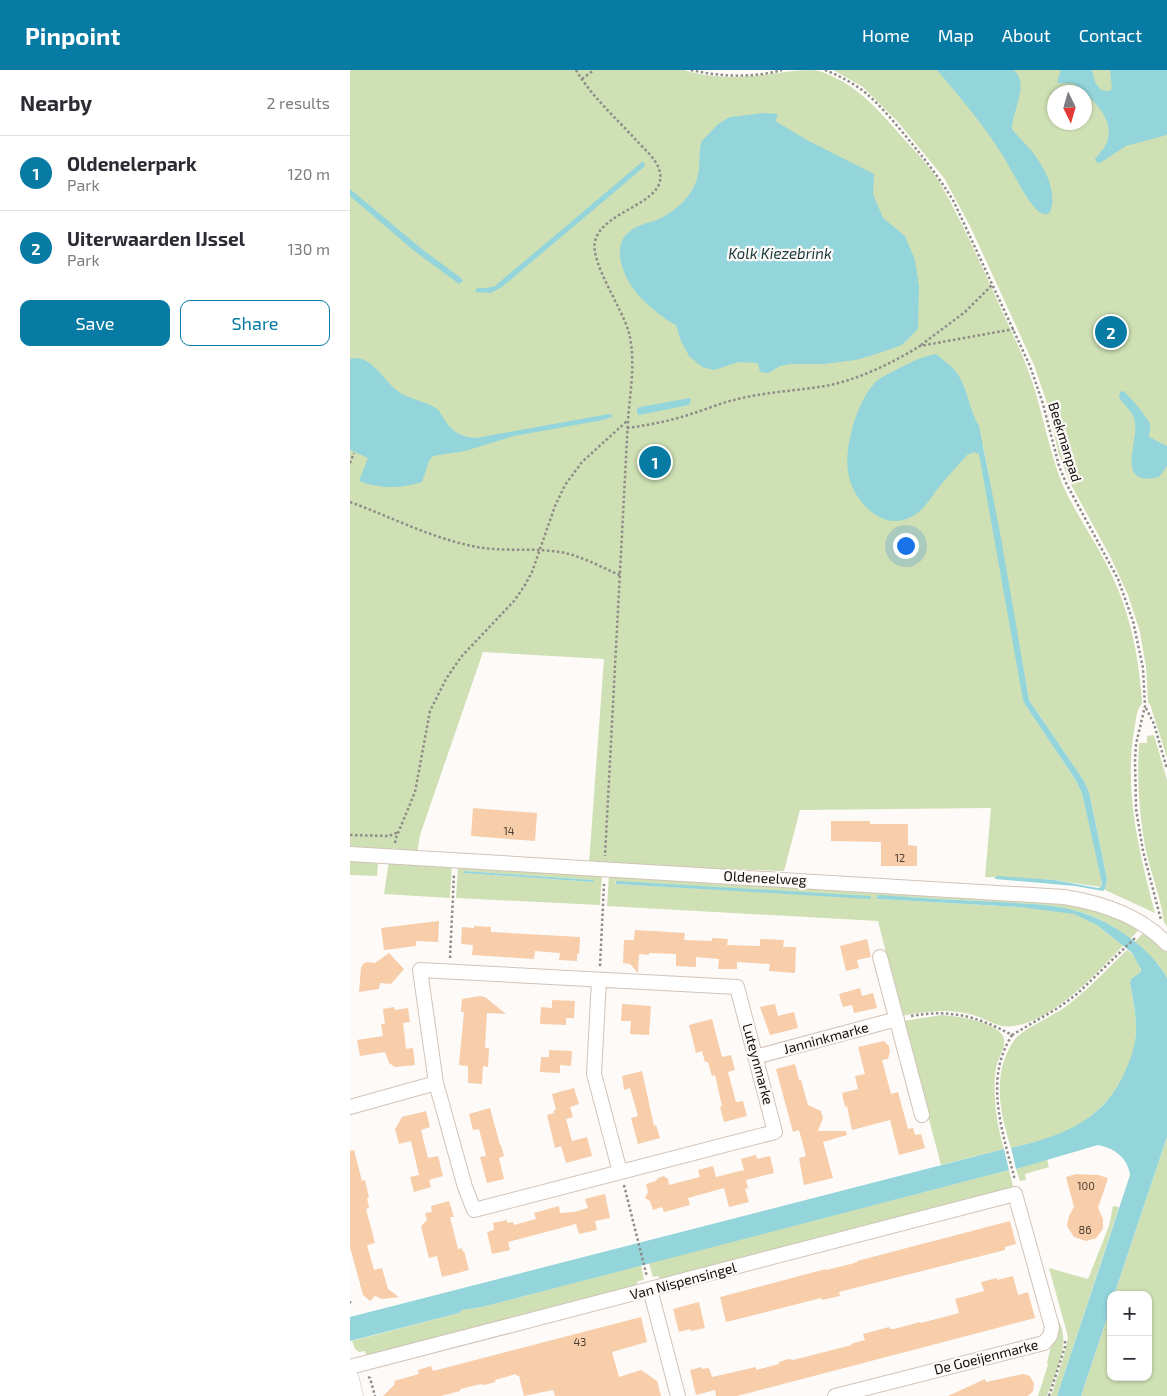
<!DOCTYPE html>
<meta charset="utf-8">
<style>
:root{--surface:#fff;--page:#f2f2f3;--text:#2b2b33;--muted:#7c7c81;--line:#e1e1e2;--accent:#077ba4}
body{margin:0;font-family:"Exo 2",sans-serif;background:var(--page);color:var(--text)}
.controls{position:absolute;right:15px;bottom:15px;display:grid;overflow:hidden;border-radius:10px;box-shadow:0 1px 4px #0004}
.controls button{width:45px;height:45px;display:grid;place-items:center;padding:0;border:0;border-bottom:1px solid var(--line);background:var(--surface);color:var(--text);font:25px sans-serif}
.compass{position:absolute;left:697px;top:15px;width:45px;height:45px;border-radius:50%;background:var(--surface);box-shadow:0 1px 4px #0004;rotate:175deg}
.you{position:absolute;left:555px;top:475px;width:18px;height:18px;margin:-12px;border:4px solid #fff;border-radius:50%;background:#1a73e8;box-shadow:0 0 0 8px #1a73e833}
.badge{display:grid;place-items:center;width:32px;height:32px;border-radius:50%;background:var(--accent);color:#fff;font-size:16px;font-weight:700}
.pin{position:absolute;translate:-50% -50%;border:2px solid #fff;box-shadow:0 1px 5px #0006}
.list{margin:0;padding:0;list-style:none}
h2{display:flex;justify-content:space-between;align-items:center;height:65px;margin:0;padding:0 20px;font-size:21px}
h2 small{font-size:16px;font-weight:400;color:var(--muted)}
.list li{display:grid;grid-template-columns:32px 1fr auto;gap:15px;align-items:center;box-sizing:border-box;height:75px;padding:0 20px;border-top:1px solid var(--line)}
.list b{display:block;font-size:19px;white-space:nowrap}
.list p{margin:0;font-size:16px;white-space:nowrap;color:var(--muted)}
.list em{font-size:16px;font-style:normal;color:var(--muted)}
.actions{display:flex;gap:10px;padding:15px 20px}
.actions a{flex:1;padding:11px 0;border:1px solid var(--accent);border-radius:10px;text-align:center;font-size:18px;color:var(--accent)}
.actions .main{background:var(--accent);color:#fff}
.map{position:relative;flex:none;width:817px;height:1326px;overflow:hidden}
header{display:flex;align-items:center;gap:30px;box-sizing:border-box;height:70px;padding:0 25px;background:var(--accent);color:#fff}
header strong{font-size:24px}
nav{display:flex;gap:28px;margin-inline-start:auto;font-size:18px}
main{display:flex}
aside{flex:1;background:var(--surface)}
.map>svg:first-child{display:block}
.green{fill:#cfe0b4;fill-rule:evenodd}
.water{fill:#93d5db}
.building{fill:#f7cdaa}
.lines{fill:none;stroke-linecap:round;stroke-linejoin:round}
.minor-casing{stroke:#d2c3b8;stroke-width:16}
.tertiary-casing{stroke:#d2c3b8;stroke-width:19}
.path{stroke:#8f8b88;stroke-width:2.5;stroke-dasharray:2.5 2.5;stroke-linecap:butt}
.minor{stroke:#fff;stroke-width:14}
.tertiary{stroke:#fff;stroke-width:18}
.labels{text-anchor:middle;stroke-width:4.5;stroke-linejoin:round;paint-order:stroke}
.number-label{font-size:11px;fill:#4c3e32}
.street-label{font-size:14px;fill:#130e0a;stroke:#fdfaf8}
.water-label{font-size:15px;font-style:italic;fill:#18393c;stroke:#fdfaf8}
</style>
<header>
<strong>Pinpoint</strong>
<nav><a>Home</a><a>Map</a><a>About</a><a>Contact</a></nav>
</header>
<main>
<aside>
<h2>Nearby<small>2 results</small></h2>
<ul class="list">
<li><span class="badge">1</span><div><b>Oldenelerpark</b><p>Park</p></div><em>120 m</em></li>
<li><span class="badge">2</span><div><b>Uiterwaarden IJssel</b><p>Park</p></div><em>130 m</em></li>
</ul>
<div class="actions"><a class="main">Save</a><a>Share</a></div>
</aside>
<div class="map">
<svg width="817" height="1326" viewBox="0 0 817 1326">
<rect width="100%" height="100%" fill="#fdfaf8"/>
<path class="green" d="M0,0H334C363,9 391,8 420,4C435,2 448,0 463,0C474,1 486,8 495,13C515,25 530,42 546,60C561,77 578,94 590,113C609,146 624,180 640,214C652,242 666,269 677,297C692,335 697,376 712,413C724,441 742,466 756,493C779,538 788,580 792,630V634C787,638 786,649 785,655C773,719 789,782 805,843L755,820L757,809L739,722L734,711L679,630L633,375L628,382L630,386L676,636L725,709L732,723L752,808L751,817L704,810L635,807L641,738L450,740L434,801L281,796L239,793L254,589L133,582L70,765L67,784L47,783V779L43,778V782L0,779Z
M483,0H817V688L800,634L798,633L796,597L790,562L778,525L761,488L719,411L708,381L697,333L684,295L620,156L594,108L547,51L513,17ZM704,22H734V52H704Z
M804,665L817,710V857L814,852C811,828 801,804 796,781C789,746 787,709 789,673H797V666Z
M0,789L26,790L28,794L27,806L0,805Z
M39,791L102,795L100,828L34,824Z
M108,795L252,803L250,835L106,828ZM113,801L243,810V812L114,803Z
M259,804L712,830L749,839L788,857V861L780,869C766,857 748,847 730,842C703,834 674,834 646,832C607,830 567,827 527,826L529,829L669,837L716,842L729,845L747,855L773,876C747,903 693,962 652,956C643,954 633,948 623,945C599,938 576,941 552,946L528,851L257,836ZM265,812L521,828L266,814Z
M796,862L817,881V908L809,895L784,873L792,864Z
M777,880C784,884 791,894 791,902L781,909L780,913C783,928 786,943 786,959C786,1006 750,1050 706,1066C692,1071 676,1074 661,1078C651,1047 643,1011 658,981C661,975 664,969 669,965C683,954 701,947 715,937C738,920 757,899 777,880Z
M592,945C607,946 645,951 653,966C658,976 647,988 646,999C642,1022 647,1057 654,1079L591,1095L553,951Z
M817,1067V1326H731L761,1236V1307H798V1225H764Z
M697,1089L699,1097L675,1104L676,1110L670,1111L666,1099Z
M659,1100L663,1116L658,1121L312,1210L308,1206L303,1207L299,1193Z
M763,1136L769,1137L707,1326H701L715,1282L718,1267L699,1198L738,1209L759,1156Z
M291,1195L294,1210L288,1211L286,1217L17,1287L15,1281L9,1282L5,1279L2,1271L109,1243L112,1240L132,1237Z
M708,1250C722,1272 705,1304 697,1326H688L698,1295L697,1292Z"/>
<path class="water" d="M587,0H664C680,16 662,40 662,59C668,67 674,72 680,79C692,94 705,115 702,135C701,139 701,143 697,144C686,148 669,113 664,105C644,67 615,33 587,0Z
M711,0H742L745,12L751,20L759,21L762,19L760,0H817V65L776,76L750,93L746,92L745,89C749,84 755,78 757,72C766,49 740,26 724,14C718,12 712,15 707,12Z
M414,43L428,44L425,51L457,70L524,104L523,124L533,148L555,166L565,190L569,216L568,259L552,275L526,284L506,290L474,294H442L430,296L418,303L410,302L408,293L389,292L364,300L352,297L339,286L331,271L326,255C315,250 293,232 285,221C273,206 261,176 279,162C287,155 298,153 307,150C316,146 329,137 335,130C354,106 347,97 351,72L368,54L380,47Z
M292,92L295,93L294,97L152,217L141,223L125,222L127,218H137L145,216Z
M0,119L72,179L111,208L113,211L109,214L63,180L0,126Z
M586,284C593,290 602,296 607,303C618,319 619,340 629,356L651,468L679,630L734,711L739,722L757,809L755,819L753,821L725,816L645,809V808L647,806L704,810L748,818L751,817L752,813L732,723L725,709L676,636L673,630L629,384L624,382L617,385C608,395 598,406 589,417C581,427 574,441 561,447C532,463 501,429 498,401C494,376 508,327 528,310C533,306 539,304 544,301C559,293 570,287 586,284Z
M8,288C25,291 35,312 49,322C60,330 80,332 88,340C90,342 92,346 94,349C102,362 111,367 126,368L259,344L264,346L253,350L164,366L115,381L83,386L79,391L72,412C51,419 29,419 9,411L18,388L0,380V289Z
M773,321C778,324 798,348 800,354C801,358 799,363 799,367L817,376V396L809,407C765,417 788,374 785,353C784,341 774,336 769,327L770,322Z
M340,328L341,330L339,335L289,345L287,343V338L290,337Z
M114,801L243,810V812L113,803Z
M266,811L520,826L521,827L520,829L266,814Z
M528,825C568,828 609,830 650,832C676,834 705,834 730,842C761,851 802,879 817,908V1067L764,1225H761V1236L731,1326H707L780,1105C778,1088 764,1078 748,1075L666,1099L661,1078C712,1066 755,1051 776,999C782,987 786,972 786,959C786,943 783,928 780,913L781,909L791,902V899L782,883L747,855L724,844L669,837L529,829H526Z
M654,1079L659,1100L132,1237L112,1240L109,1243L0,1271V1247Z"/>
<path class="building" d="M123,738L187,743L185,771L121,766Z
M481,751H520V754H558V775L567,776V796H531V772L481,771Z
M89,851L88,872L66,871V876L34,880L31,858Z
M124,856L141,857V862L230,867L229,884H227V891L209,890L210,883L185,881L184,889L122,885L123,875L111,874L112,857L124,858Z
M285,860L335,863L334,870L362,871V868L378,869L377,875L410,876V869L434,870L433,877H446L445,903L419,901L420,894L387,892V899H368L369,889L346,887V897L326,896V884L299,883V885L289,884L288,903L280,894L273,893L274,870H284Z
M517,869L521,887L507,890L509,898L496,901L490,876Z
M39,883L54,899L41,914L30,913L29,919L9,922L11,898L13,894L17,892L25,893Z
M510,918L512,926L523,923L527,938L504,943L502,935L493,937L489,924Z
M130,926L135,927L156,944L137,943L135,978H139L138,997L133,996L132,1014L118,1013V996L109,995L114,942H111L112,929Z
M202,930L225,931L224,948H216V955L190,954L191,937L202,938Z
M272,934L301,936L299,965L280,964L281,951H271Z
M425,934L428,946L444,942L448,958L420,965L410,937Z
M44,937L45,940L58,938L60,952L53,953L56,979L63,978L65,995L45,997L39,993L35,982L10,986L7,970L33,966L31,954H35L33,939Z
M362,949L372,987L381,985L385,1000L378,1002L386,1032L393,1031L397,1046L374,1052L370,1037L372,1036L365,1005L362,1006L358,992H355L352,981L346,983L339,955Z
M534,971L539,976L540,981L538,989L532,990L541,1024L548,1022L558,1059L563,1058L565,1065L571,1064L575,1078L549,1085L540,1050L502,1060L497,1036L495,1037L492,1023L508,1019L505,1006L515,1004L508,977Z
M199,980L222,981L221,996L210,995V1003L190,1002L191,987H199Z
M445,994L449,1010H451L458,1035L471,1041L473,1048L468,1061H496L497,1065L473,1072L483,1108L454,1115L449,1088L456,1086L449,1060L443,1062L426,999Z
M292,1001L304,1056L306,1055L310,1068L288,1074L281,1048L288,1046L280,1018L274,1020L272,1006Z
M224,1018L229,1034L220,1037L223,1047L216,1049L222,1071L237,1067L242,1086L216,1093L211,1076L205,1078L197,1045L204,1043V1040H206L202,1024Z
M140,1038L150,1075H151L154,1086L149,1088L154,1109L137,1113L130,1087L136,1086L129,1059L123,1060L119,1044Z
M76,1041L80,1057L71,1060L78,1088L88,1086L93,1106L79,1110L81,1117L64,1122L60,1107L69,1105L61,1071L49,1074L45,1059L52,1047Z
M4,1080L12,1111L15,1110L19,1128H17L19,1138L16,1139L25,1173L17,1175L24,1200L32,1198L38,1219L49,1227L32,1229L25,1226L20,1231L13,1225L0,1177V1081Z
M406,1085L407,1089L420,1086L424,1103L396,1110L398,1118L395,1119L399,1132L379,1137L374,1118L338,1128L340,1135L314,1142L312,1137L303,1140L300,1131L295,1128L298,1122L296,1114L306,1111L308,1108L314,1106L318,1109L319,1115L350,1107L348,1100L363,1096L366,1107L394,1100L391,1089Z
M726,1104L748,1105L758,1108L748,1138L753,1149V1159L746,1168L736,1171L724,1167L717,1156L719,1146L724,1137L716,1107Z
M255,1124L260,1148L245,1151L247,1160L229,1164L226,1154L158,1172L160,1180L142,1184L137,1162L144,1160L143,1153L157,1150V1153L163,1152L164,1155L186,1149L184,1143L209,1136L210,1143L224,1142L238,1138L235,1129Z
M99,1131L104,1147H100L108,1179L112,1178L113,1182L114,1181L119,1200L92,1207L87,1186L79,1188L71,1156L77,1150L75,1143L82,1142L81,1136Z
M660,1151L666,1174L655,1177V1180L489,1222L490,1226L472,1230L471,1228L376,1252L370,1227L476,1199V1200L501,1194L508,1192L507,1191Z
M663,1206L668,1225L678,1222L685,1248L387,1326H366L365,1320L346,1325L340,1300L352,1297V1299L359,1298L362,1307L406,1297V1300L429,1294V1292L439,1289L443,1290L502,1275L501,1274L515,1270L513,1264L539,1257L540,1259H544L570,1252L571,1253L609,1243L605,1229L634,1221L631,1212L647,1208V1210Z
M349,1232L355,1258L341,1261L340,1259L329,1262L323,1239Z
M291,1247L297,1272L262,1282L269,1307L291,1300L307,1311L311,1326H205L203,1320L174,1326L169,1306H167L166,1304L145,1310V1312L138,1314L132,1315L131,1314L110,1319V1321L91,1326H33L45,1314L44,1311L69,1304L68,1300L81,1296L83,1301Z
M673,1304L680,1306L684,1314L683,1321L678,1326H598L635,1309L636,1312Z"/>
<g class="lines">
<defs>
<path id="minor" d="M0,784L714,827C752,833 790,845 817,874
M530,887L572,1045
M70,900L387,917L425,1062L124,1140L115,1117L86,1013Z
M249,910L244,1004L270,1102
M405,987L547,949
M0,1037L86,1013
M300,1219L328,1326
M0,1297L665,1124L702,1257L700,1266L694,1273L485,1326"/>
<path id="tertiary" d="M0,1309L4,1326"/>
</defs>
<use href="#minor" class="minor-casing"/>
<use href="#tertiary" class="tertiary-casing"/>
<path class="path" d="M226,0C241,26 266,48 286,70C294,79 308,90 310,103C316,134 253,140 245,171C240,193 273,239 279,263C286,291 280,322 278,350L255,786
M341,0C370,7 403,8 432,0
M475,0C488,5 501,12 512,20C526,31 538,45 549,58C569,82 588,105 604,132L680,296L693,334L709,396L716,413L768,509L783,551L793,598L795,636L786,674L785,690L786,739L793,781L811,850
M232,9L244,0
M571,275L615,242L643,214
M277,358C299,355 320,351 341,344C355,340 370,333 384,330C414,322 445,321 475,316C508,310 542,293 570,276L664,259
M0,393L4,383
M0,432C41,447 79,467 122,476C149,482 175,478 202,481C227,483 248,496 270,505
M796,638L804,654L817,699
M0,765L39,766L48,762
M45,773L46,768L65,722L80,641L96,609L111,587L164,531L175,515L182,502L205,436L215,415L232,392L277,351
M100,888L104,804
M250,896L254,814
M561,946C600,939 627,946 662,965L708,938L727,924L786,867
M662,965C656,975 651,986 649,998C642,1033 656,1076 665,1110
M274,1115L297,1207
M0,1231V1236
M18,1307L20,1308L25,1326
M699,1326L715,1277V1270"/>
<use href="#minor" class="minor"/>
<use href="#tertiary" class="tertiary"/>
</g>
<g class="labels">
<g class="number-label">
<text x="159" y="765">14</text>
<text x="550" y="792">12</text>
<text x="736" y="1120">100</text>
<text x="735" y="1164">86</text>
<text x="230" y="1276">43</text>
</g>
<g class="street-label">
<text transform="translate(715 372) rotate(73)" y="5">Beekmanpad</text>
<text transform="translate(415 808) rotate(3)" y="5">Oldeneelweg</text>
<text transform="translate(476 968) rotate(-15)" y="5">Janninkmarke</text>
<text transform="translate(408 994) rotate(75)" y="5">Luteynmarke</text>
<text transform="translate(333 1211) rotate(-15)" y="5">Van Nispensingel</text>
<text transform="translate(636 1287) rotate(-14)" y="5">De Goeijenmarke</text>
</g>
<g class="water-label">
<text x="430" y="189">Kolk Kiezebrink</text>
</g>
</g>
</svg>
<div class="controls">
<button>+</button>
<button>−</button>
</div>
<svg class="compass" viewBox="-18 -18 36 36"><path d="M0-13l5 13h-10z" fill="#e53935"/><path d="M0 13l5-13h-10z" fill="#7c7c81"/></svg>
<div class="you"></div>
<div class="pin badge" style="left:305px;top:392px">1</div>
<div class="pin badge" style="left:761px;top:262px">2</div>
</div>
</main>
